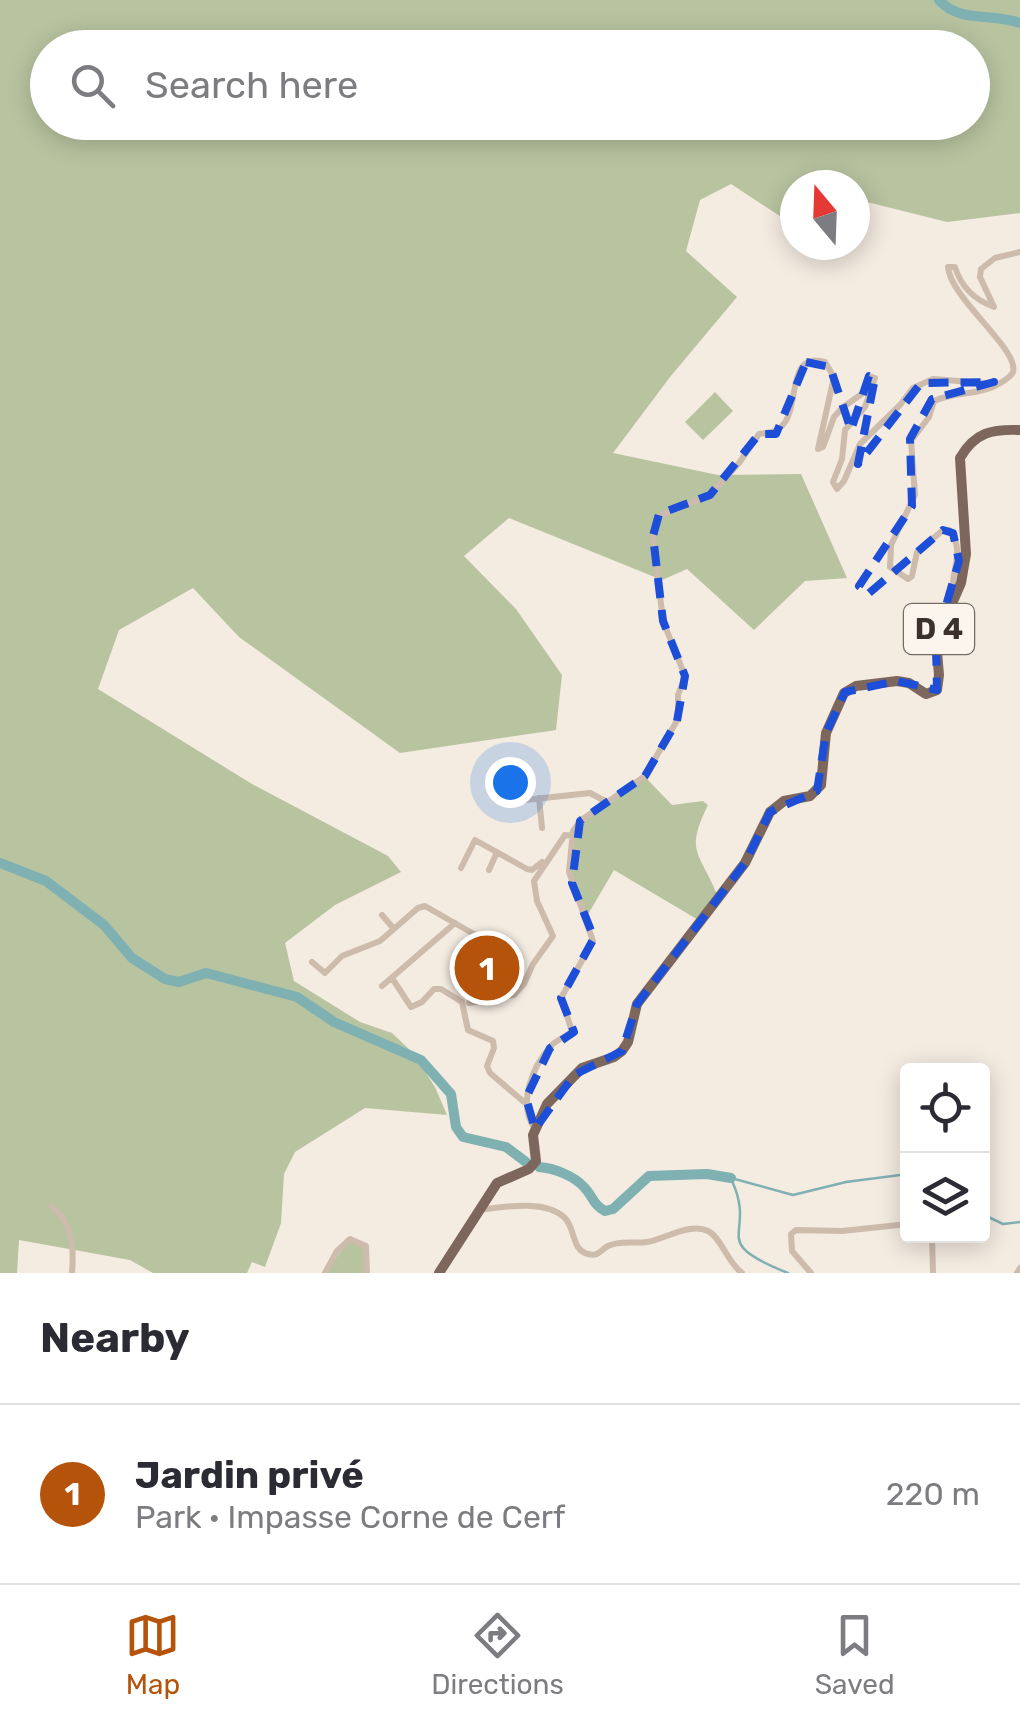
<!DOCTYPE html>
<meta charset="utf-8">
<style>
:root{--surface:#fff;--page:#f7f7f7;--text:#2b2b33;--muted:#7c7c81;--line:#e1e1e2;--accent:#b45309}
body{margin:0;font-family:Rubik,sans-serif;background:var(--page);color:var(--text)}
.controls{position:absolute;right:30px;bottom:30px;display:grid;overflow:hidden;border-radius:10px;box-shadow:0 5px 25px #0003}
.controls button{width:90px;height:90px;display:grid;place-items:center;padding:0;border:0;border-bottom:2px solid var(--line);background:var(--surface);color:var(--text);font:50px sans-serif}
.compass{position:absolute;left:780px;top:170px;width:90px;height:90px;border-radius:50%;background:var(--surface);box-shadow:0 5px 25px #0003;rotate:341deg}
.you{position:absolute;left:510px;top:782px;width:35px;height:35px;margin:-25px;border:8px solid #fff;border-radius:50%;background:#1a73e8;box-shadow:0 0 0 15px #1a73e833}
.badge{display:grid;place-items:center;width:65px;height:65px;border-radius:50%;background:var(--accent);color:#fff;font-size:32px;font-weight:700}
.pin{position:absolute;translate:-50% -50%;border:5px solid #fff;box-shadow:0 2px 10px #0006}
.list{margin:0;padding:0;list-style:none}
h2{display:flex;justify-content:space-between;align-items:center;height:130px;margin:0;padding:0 40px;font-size:42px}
h2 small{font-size:32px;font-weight:400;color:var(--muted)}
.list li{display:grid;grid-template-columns:65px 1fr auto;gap:30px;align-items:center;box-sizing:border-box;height:180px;padding:0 40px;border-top:2px solid var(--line)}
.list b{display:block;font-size:38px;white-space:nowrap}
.list p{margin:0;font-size:32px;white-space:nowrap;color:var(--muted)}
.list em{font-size:32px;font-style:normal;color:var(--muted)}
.icon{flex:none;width:55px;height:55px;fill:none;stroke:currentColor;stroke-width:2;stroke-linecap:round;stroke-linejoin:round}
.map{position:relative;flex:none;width:1020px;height:1273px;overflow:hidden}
.search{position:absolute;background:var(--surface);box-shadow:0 5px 25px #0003;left:30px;right:30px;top:30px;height:110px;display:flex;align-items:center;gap:25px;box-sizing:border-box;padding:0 35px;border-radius:55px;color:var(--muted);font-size:38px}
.sheet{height:310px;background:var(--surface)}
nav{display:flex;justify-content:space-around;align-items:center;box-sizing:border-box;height:140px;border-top:2px solid var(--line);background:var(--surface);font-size:28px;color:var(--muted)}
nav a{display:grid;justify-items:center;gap:5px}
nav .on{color:var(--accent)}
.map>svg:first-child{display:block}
.green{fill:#b8c4a0;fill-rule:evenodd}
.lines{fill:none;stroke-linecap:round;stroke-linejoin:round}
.stream{stroke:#7fb0b2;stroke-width:2.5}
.river{stroke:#7fb0b2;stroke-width:10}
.minor{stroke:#cdbbac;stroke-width:6}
.primary{stroke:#7d675c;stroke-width:10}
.marked{fill:none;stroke:#1d4ed8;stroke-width:8;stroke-dasharray:20 12;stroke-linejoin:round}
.labels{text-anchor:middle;stroke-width:8;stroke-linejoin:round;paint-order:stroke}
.shield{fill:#fbf5ee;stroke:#756b66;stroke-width:2.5}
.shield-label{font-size:30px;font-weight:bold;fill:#3b302b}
</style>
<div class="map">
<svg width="1020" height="1273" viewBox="0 0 1020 1273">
<rect width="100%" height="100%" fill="#f4ebe1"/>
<path class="green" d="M0,0H1020V213L947,222L867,202L855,209V185H795V226L731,184L700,200L686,251L737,297L670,377L613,453L718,475L801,474L847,578L805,581L754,630L687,569L662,580L509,518L464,556L516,609L562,675L556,730L400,753L239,637L193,588L119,630L98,689L252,784L388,856L401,872L335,905L285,943L294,981L360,1022L392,1033L413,1053L435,1087L447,1115L365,1108L295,1152L284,1174L281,1223L265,1267L252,1262L247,1273H153L130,1260L19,1240L17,1273H0ZM48,48H972V122H48Z
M715,392L733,411L703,440L685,422Z
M646,778L672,805L703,801L708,805C684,854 700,851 718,897L700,921L614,870L587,916L569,872L575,826Z
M350,1239L366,1246L367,1273H325Z"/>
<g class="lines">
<path class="stream" d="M731,1178L793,1195L846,1182L908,1174
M732,1181C758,1237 705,1240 788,1273
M982,1214L1003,1224L1020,1222"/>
<path class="river" d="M939,0C961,24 992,12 1020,23
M0,863L46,881L104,925L132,958L165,979L179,982L206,973L297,997L334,1022L421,1060L451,1094L456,1127L463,1137L506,1147L526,1162
M539,1167C554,1168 574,1176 584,1187C593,1196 593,1205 605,1211L613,1209L649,1176L707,1174L731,1178"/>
<path class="minor" d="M955,594C947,575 968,553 949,530H943L917,552L912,576L908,579L890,567L891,545L915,495L911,441L929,417L934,401C953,392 977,395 995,386C1000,383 1011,378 1013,372C1020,350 950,298 948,267H955C961,287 975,300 994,307L980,277L981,269L995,258L1020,252
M539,798L542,828
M507,802L590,793L607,802
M461,868L475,840L527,869L532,870L542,862
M489,870L497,852
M382,915L394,929
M312,962L325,973L342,956L380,941L418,908L425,906L498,948
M392,978L411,1007L422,1002L434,989H441L462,1002L468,1030L493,1041L494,1048L487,1066L490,1073L524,1102
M382,986L455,923
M469,1003L514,995L524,984L533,964L553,936L537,901L534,881L565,835L573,836
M535,1129C517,1104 532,1066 552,1045C558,1039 566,1037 572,1031L561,998L593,941L569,872L573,831L580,821L645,776L678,719V695L685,676L663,621L653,536L657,517L710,495L739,463L759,434C764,433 770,433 775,431C805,418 781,350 825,362L834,377L818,449L823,447L834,417L842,408L863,393L869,376L875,378L865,407L845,430L842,459L833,482L837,489L844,481L860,444L900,405L913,388L933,379L996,384
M51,1206C73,1223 74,1247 72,1273
M479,1210C504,1207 543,1199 564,1217C576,1228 571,1250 588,1254C599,1257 600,1250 608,1246C620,1240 635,1244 647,1242C665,1239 690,1222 708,1231C721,1237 727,1262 742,1273
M932,1236L933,1273
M325,1273L337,1251L350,1239L366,1246L367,1273
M811,1273L792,1251L791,1234L796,1230L842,1231L908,1224
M1017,1273L1020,1268"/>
<path class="primary" d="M439,1273L497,1183L529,1169L536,1161L533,1135L547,1104L582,1068L614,1057L622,1051L628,1042L637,1004L745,863L770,812L784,801L810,796L821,785L826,733L844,693L856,686L897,681L909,683L926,694L937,690L939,675L936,640L961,583L966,554L960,458C975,432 992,429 1020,430"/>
</g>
<path class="marked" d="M806,362L830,367L851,430L869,376L875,378L858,464L921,383L994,382L932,399L910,439L912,506L859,586L868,594L943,530L953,533L959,561L936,640L937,690L897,681L845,692L826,733L817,791L770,812L745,863L637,1004L622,1051L574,1075L535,1129L526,1098L550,1048L574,1032L561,998L594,938L572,883L580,821L645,776L677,721L685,676L663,621L653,536L659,514L710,495L759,434H776Z"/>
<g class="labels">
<rect class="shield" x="904" y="604" width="70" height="50" rx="8"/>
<g class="shield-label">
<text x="939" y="639">D 4</text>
</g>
</g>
</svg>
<div class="controls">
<button><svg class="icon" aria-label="locate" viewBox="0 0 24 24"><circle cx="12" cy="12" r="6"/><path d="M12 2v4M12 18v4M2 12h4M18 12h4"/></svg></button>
<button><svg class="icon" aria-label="layers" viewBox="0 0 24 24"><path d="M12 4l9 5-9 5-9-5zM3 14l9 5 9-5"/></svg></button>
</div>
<svg class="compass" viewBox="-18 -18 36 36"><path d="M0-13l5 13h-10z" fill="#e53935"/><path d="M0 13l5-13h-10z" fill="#7c7c81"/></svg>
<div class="you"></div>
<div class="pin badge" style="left:487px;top:968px">1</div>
<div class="search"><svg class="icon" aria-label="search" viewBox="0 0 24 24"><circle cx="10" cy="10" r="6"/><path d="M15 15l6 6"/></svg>Search here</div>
</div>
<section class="sheet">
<h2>Nearby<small></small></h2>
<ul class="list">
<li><span class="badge">1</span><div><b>Jardin privé</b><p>Park · Impasse Corne de Cerf</p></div><em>220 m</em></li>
</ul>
</section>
<nav>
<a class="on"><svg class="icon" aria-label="map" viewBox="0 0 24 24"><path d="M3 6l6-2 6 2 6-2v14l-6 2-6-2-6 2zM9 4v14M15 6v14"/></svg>Map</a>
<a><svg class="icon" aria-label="directions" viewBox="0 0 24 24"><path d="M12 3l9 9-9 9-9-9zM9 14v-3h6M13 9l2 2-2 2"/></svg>Directions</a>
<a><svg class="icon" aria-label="saved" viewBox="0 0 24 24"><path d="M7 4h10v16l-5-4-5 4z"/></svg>Saved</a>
</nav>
